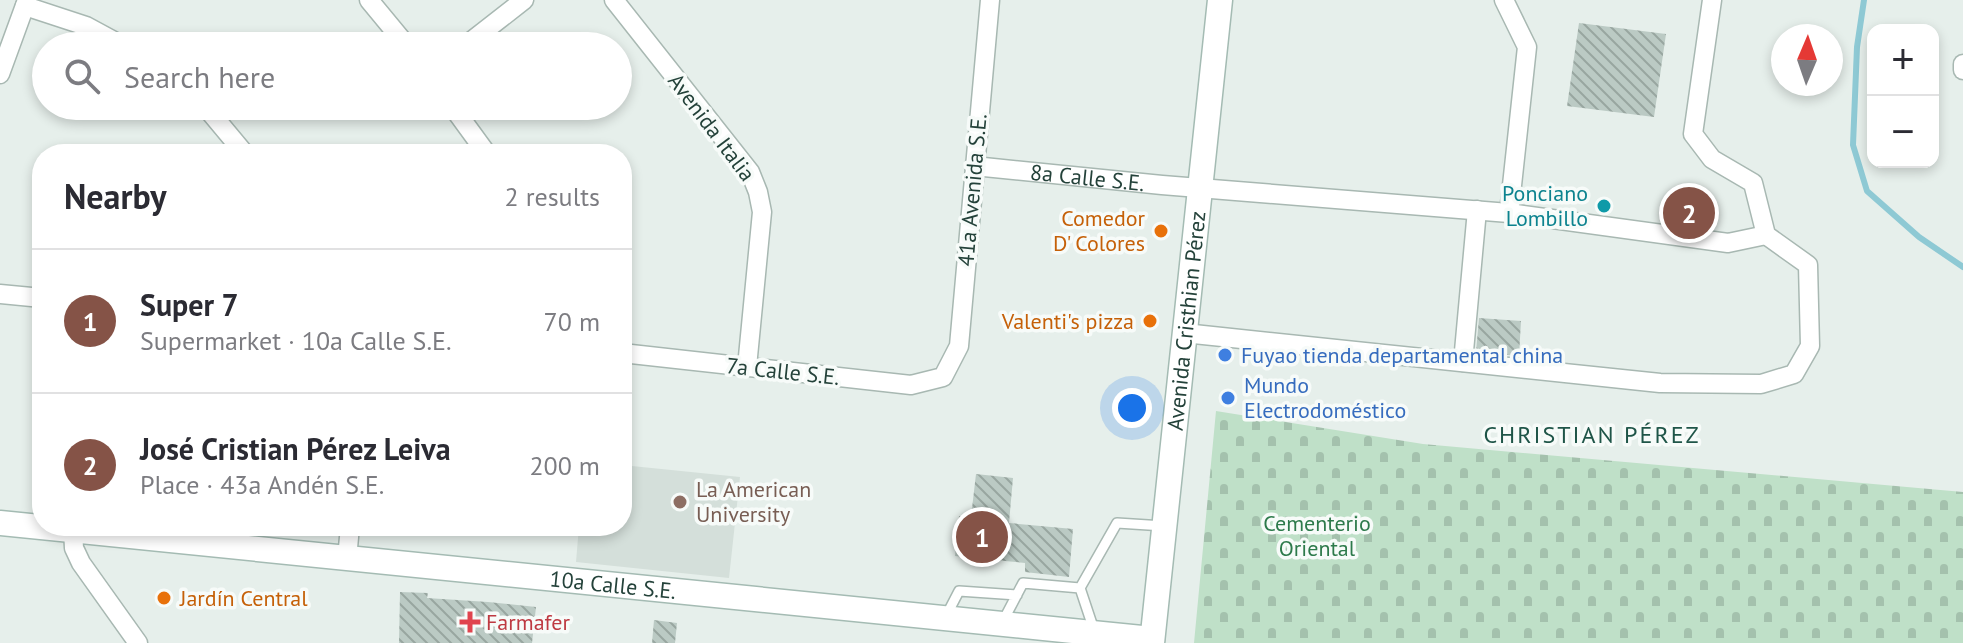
<!DOCTYPE html>
<meta charset="utf-8">
<style>
:root{--surface:#fff;--page:#f7f7f7;--text:#2b2b33;--muted:#7c7c81;--line:#e1e1e2;--accent:#855347}
body{margin:0;font-family:"PT Sans",sans-serif;background:var(--page);color:var(--text)}
.controls{position:absolute;right:24px;top:24px;display:grid;overflow:hidden;border-radius:16px;box-shadow:0 4px 12px #0003}
.controls button{width:72px;height:72px;display:grid;place-items:center;padding:0;border:0;border-bottom:2px solid var(--line);background:var(--surface);color:var(--text);font:40px sans-serif}
.compass{position:absolute;left:1771px;top:24px;width:72px;height:72px;border-radius:50%;background:var(--surface);box-shadow:0 4px 12px #0003;rotate:2deg}
.you{position:absolute;left:1132px;top:408px;width:28px;height:28px;margin:-20px;border:6px solid #fff;border-radius:50%;background:#1a73e8;box-shadow:0 0 0 12px #1a73e833}
.badge{display:grid;place-items:center;width:52px;height:52px;border-radius:50%;background:var(--accent);color:#fff;font-size:26px;font-weight:700}
.pin{position:absolute;translate:-50% -50%;border:4px solid #fff;box-shadow:0 2px 8px #0006}
.list{margin:0;padding:0;list-style:none}
h2{display:flex;justify-content:space-between;align-items:center;height:104px;margin:0;padding:0 32px;font-size:34px}
h2 small{font-size:26px;font-weight:400;color:var(--muted)}
.list li{display:grid;grid-template-columns:52px 1fr auto;gap:24px;align-items:center;box-sizing:border-box;height:144px;padding:0 32px;border-top:2px solid var(--line)}
.list b{display:block;font-size:30px;white-space:nowrap}
.list p{margin:0;font-size:26px;white-space:nowrap;color:var(--muted)}
.list em{font-size:26px;font-style:normal;color:var(--muted)}
.icon{flex:none;width:44px;height:44px;fill:none;stroke:currentColor;stroke-width:2;stroke-linecap:round;stroke-linejoin:round}
.map{position:relative;flex:none;width:1963px;height:643px;overflow:hidden}
.search{position:absolute;background:var(--surface);box-shadow:0 4px 12px #0003;left:32px;top:32px;width:600px;height:88px;display:flex;align-items:center;gap:20px;box-sizing:border-box;padding:0 28px;border-radius:44px;color:var(--muted);font-size:30px}
.panel{position:absolute;background:var(--surface);box-shadow:0 4px 12px #0003;left:32px;top:144px;width:600px;height:392px;border-radius:32px}
.map>svg:first-child{display:block}
.built{fill:#d4dfda}
.cemetery{fill:url(#cemetery-stones)}
.lines{fill:none;stroke-linecap:round;stroke-linejoin:round}
.stream{stroke:#8ec9d4;stroke-width:6}
.building{fill:url(#building-back-hatch)}
.lane-casing{stroke:#a8b8b2;stroke-width:12}
.street-casing{stroke:#a8b8b2;stroke-width:21}
.secondary-casing{stroke:#a4bbb3;stroke-width:27}
.lane{stroke:#fff;stroke-width:9}
.street{stroke:#fff;stroke-width:18}
.secondary{stroke:#fff;stroke-width:24}
.culture-dot{fill:#0f9aa8;stroke:#f7fbf9;stroke-width:3}
.food-dot{fill:#e8710a;stroke:#f7fbf9;stroke-width:3}
.shop-dot{fill:#3f7fe0;stroke:#f7fbf9;stroke-width:3}
.education-dot{fill:#8d6e63;stroke:#f7fbf9;stroke-width:3}
.health-dot{fill:#e0444e;stroke:#f7fbf9;stroke-width:3}
.labels{text-anchor:middle;stroke-width:7;stroke-linejoin:round;paint-order:stroke}
.street-label{font-size:22px;fill:#24423a;stroke:#f7fbf9}
.culture-label{font-size:22px;fill:#0d838f;stroke:#f7fbf9;text-anchor:end}
.food-label{font-size:22px;fill:#c56008;stroke:#f7fbf9;text-anchor:end}
.shop-label{font-size:22px;fill:#366cbe;stroke:#f7fbf9;text-anchor:start}
.education-label{font-size:22px;fill:#785e54;stroke:#f7fbf9;text-anchor:start}
.park-label{font-size:22px;fill:#2d7a4b;stroke:#f7fbf9}
.health-label{font-size:22px;fill:#be3a42;stroke:#f7fbf9;text-anchor:start}
.neighbourhood-label{font-size:24px;letter-spacing:2px;fill:#1f5548;stroke:#f7fbf9}
</style>
<div class="map">
<svg width="1963" height="643" viewBox="0 0 1963 643">
<defs>
<pattern id="cemetery-stones" width="16" height="16" patternUnits="userSpaceOnUse" patternTransform="scale(2)"><rect width="16" height="16" fill="#bfe0c8"/><path d="M2 7V4a2 2 0 0 1 4 0v3zM10 15v-3a2 2 0 0 1 4 0v3z" fill="#a4c1ad"/></pattern>
<pattern id="building-back-hatch" width="6" height="6" patternUnits="userSpaceOnUse" patternTransform="scale(2)"><rect width="6" height="6" fill="#bbcac4"/><path d="M-1 5l2 2M0 0l6 6M5-1l2 2" fill="none" stroke="#98a6a0"/></pattern>
</defs>
<rect width="100%" height="100%" fill="#e6efeb"/>
<path class="built" d="M622,465L740,477L729,578L576,562L579,526H622Z"/>
<path class="cemetery" d="M1216,411L1423,444L1963,492V643H1194Z"/>
<g class="lines">
<path class="stream" d="M1864,0L1857,47L1853,145L1867,191L1919,237L1963,267"/>
</g>
<path class="building" d="M1579,23L1666,34L1654,117L1567,106Z
M1479,318L1521,321L1519,356L1476,352Z
M976,474L1013,478L1009,523L1073,529L1069,577L1025,572V563L955,556L959,516L971,517Z
M400,592L428,593L427,598L488,602L536,607L532,643H399Z
M654,620L677,623L675,643H652Z"/>
<g class="lines">
<defs>
<path id="lane" d="M1080,588L1117,523L1164,526
M945,618L959,591L1017,595
M1003,621L1023,583L1080,588L1094,630"/>
<g id="street">
<path d="M369,0L407,46"/>
<path d="M614,0L750,172L758,192L762,212L747,367"/>
<path d="M1504,0L1527,47L1509,213"/>
<path d="M25,6L86,26L123,46"/>
<path d="M465,46L524,0"/>
<path d="M1963,64V70"/>
<path d="M0,74L27,0"/>
<path d="M205,106L245,154"/>
<path d="M452,106L487,154"/>
<path id="s1" d="M974,166L1162,185L1509,213L1728,243L1766,235"/>
<path d="M0,294L42,298"/>
<path d="M1184,333L1660,383L1761,384L1794,374L1810,346L1808,265L1766,235L1753,183L1712,159L1693,134L1712,0"/>
<path d="M622,353L911,385L943,377L959,346L990,0"/>
<path d="M1463,362L1477,210"/>
<path d="M73,530L74,548L81,563L138,643"/>
<path d="M347,559L350,526"/>
</g>
<g id="secondary">
<path id="s2" d="M0,523L1152,639"/>
<path id="s3" d="M1152,643L1220,0"/>
</g>
</defs>
<use href="#lane" class="lane-casing"/>
<use href="#street" class="street-casing"/>
<use href="#secondary" class="secondary-casing"/>
<use href="#lane" class="lane"/>
<use href="#street" class="street"/>
<use href="#secondary" class="secondary"/>
</g>
<circle class="culture-dot" cx="1604" cy="206" r="8"/>
<g class="food-dot">
<circle cx="1161" cy="231" r="8"/>
<circle cx="1150" cy="321" r="8"/>
<circle cx="164" cy="598" r="8"/>
</g>
<g class="shop-dot">
<circle cx="1225" cy="355" r="8"/>
<circle cx="1228" cy="398" r="8"/>
</g>
<circle class="education-dot" cx="680" cy="502" r="8"/>
<path class="health-dot" d="M466 610h8v8h8v8h-8v8h-8v-8h-8v-8h8z"/>
<g class="labels">
<g class="street-label">
<text transform="translate(712 127) rotate(53)" y="8">Avenida Italia</text>
<text dy="8" stroke="none"><textPath href="#s1" startOffset="114">8a Calle S.E.</textPath></text>
<text transform="translate(972 190) rotate(-85)" y="8">41a Avenida S.E.</text>
<text dy="8" stroke="none"><textPath href="#s3" startOffset="324">Avenida Cristhian Pérez</textPath></text>
<text transform="translate(783 371) rotate(6)" y="8">7a Calle S.E.</text>
<text dy="8" stroke="none"><textPath href="#s2" startOffset="616">10a Calle S.E.</textPath></text>
</g>
<g class="culture-label">
<text x="1588" y="201">Ponciano<tspan x="1588" dy="25">Lombillo</tspan></text>
</g>
<g class="food-label">
<text x="1145" y="226">Comedor<tspan x="1145" dy="25">D' Colores</tspan></text>
<text x="1134" y="329">Valenti's pizza</text>
<text x="180" y="606" text-anchor="start">Jardín Central</text>
</g>
<g class="shop-label">
<text x="1241" y="363">Fuyao tienda departamental china</text>
<text x="1244" y="393">Mundo<tspan x="1244" dy="25">Electrodoméstico</tspan></text>
</g>
<g class="education-label">
<text x="696" y="497">La American<tspan x="696" dy="25">University</tspan></text>
</g>
<g class="park-label">
<text x="1317" y="531">Cementerio<tspan x="1317" dy="25">Oriental</tspan></text>
</g>
<g class="health-label">
<text x="486" y="630">Farmafer</text>
</g>
<g class="neighbourhood-label">
<text x="1592" y="443">CHRISTIAN PÉREZ</text>
</g>
</g>
</svg>
<div class="controls">
<button>+</button>
<button>−</button>
</div>
<svg class="compass" viewBox="-18 -18 36 36"><path d="M0-13l5 13h-10z" fill="#e53935"/><path d="M0 13l5-13h-10z" fill="#7c7c81"/></svg>
<div class="you"></div>
<div class="pin badge" style="left:982px;top:537px">1</div>
<div class="pin badge" style="left:1689px;top:213px">2</div>
<div class="search"><svg class="icon" aria-label="search" viewBox="0 0 24 24"><circle cx="10" cy="10" r="6"/><path d="M15 15l6 6"/></svg>Search here</div>
<section class="panel">
<h2>Nearby<small>2 results</small></h2>
<ul class="list">
<li><span class="badge">1</span><div><b>Super 7</b><p>Supermarket · 10a Calle S.E.</p></div><em>70 m</em></li>
<li><span class="badge">2</span><div><b>José Cristian Pérez Leiva</b><p>Place · 43a Andén S.E.</p></div><em>200 m</em></li>
</ul>
</section>
</div>
